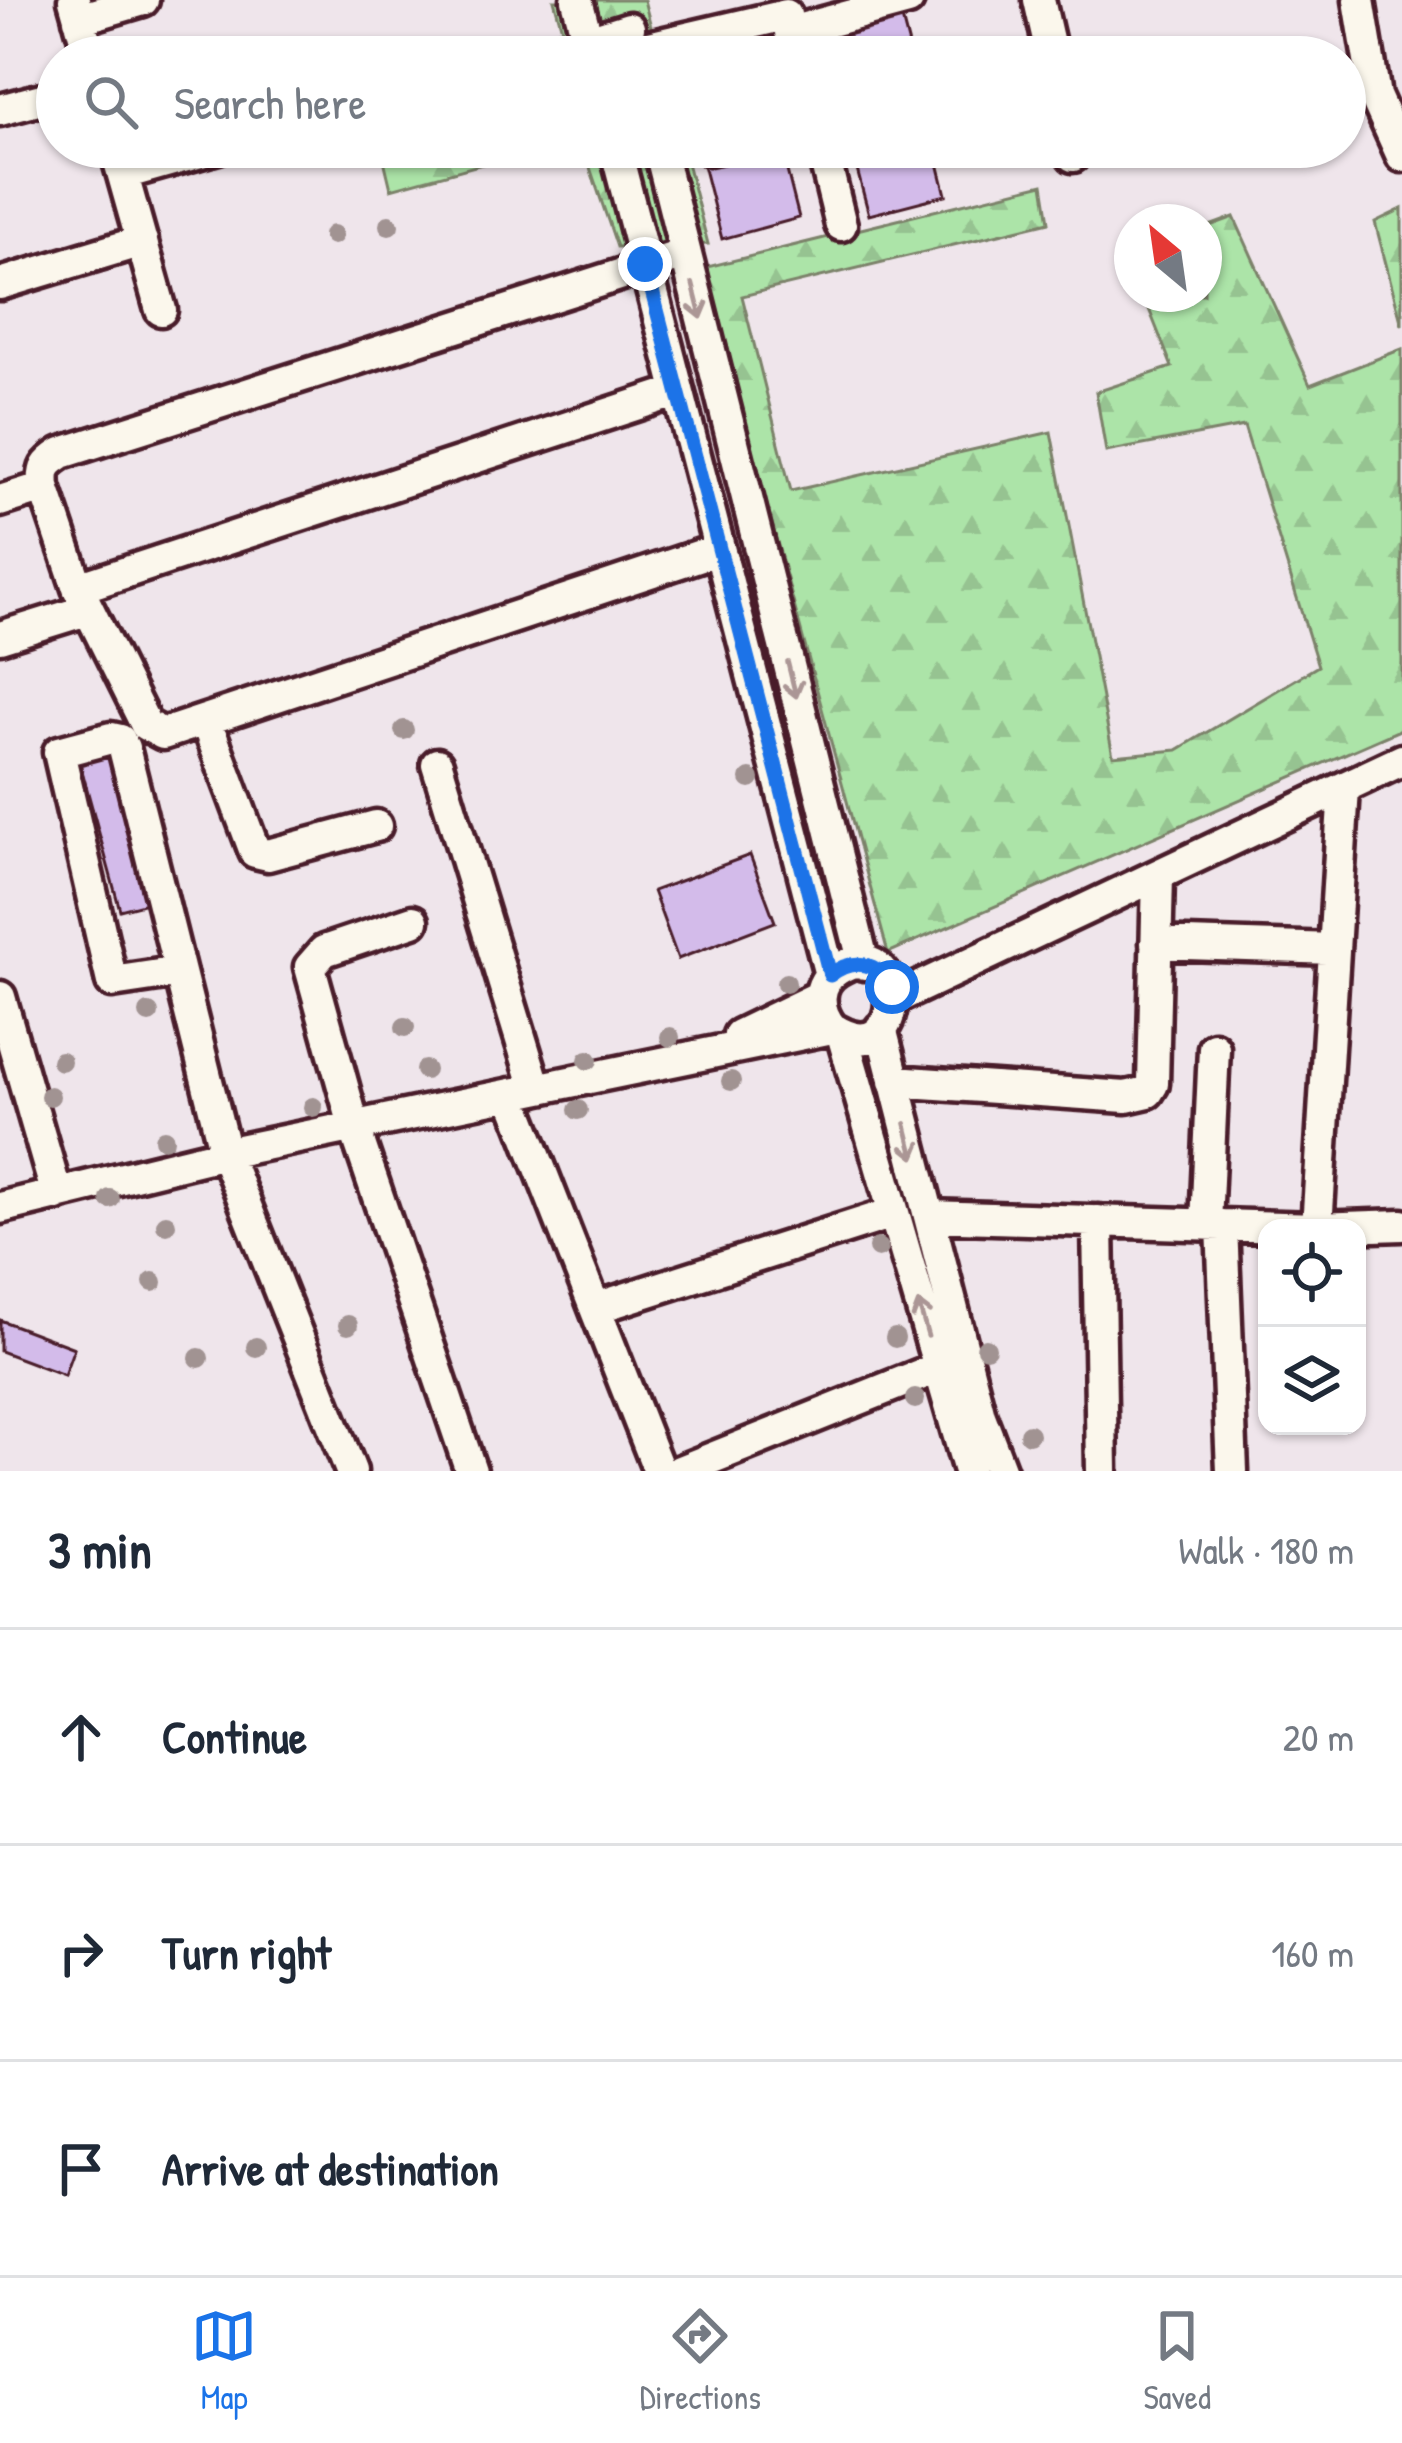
<!DOCTYPE html>
<meta charset="utf-8">
<style>
:root{--surface:#fff;--page:#f2f2f3;--text:#1f2937;--muted:#747a83;--line:#e0e1e3;--accent:#1a73e8}
body{margin:0;font-family:"Patrick Hand",sans-serif;background:var(--page);color:var(--text)}
.controls{position:absolute;right:36px;bottom:36px;display:grid;overflow:hidden;border-radius:24px;box-shadow:0 3px 9px #0004}
.controls button{width:108px;height:108px;display:grid;place-items:center;padding:0;border:0;border-bottom:3px solid var(--line);background:var(--surface);color:var(--text);font:60px sans-serif}
.compass{position:absolute;left:1114px;top:204px;width:108px;height:108px;border-radius:50%;background:var(--surface);box-shadow:0 3px 9px #0004;rotate:331deg}
.stop{position:absolute;width:36px;height:36px;margin:-27px;border:9px solid #1a73e8;border-radius:50%;background:#fff}
.stop.end{background:#1a73e8;border-color:#fff;box-shadow:0 3px 12px #0008}
.list{margin:0;padding:0;list-style:none}
h2{display:flex;justify-content:space-between;align-items:center;height:156px;margin:0;padding:0 48px;font-size:51px}
h2 small{font-size:39px;font-weight:400;color:var(--muted)}
.list li{display:grid;grid-template-columns:78px 1fr auto;gap:36px;align-items:center;box-sizing:border-box;height:216px;padding:0 48px;border-top:3px solid var(--line)}
.list b{display:block;font-size:45px;white-space:nowrap}
.list em{font-size:39px;font-style:normal;color:var(--muted)}
.icon{flex:none;width:66px;height:66px;fill:none;stroke:currentColor;stroke-width:2;stroke-linecap:round;stroke-linejoin:round}
.map{position:relative;flex:none;width:1402px;height:1471px;overflow:hidden}
.search{position:absolute;background:var(--surface);box-shadow:0 3px 9px #0004;left:36px;right:36px;top:36px;height:132px;display:flex;align-items:center;gap:30px;box-sizing:border-box;padding:0 42px;border-radius:66px;color:var(--muted);font-size:45px}
.sheet{height:804px;background:var(--surface)}
nav{display:flex;justify-content:space-around;align-items:center;box-sizing:border-box;height:168px;border-top:3px solid var(--line);background:var(--surface);font-size:33px;color:var(--muted)}
nav a{display:grid;justify-items:center;gap:6px}
nav .on{color:var(--accent)}
.map>svg:first-child{display:block}
.forest{fill:url(#forest-firs);stroke:#7b826a;stroke-width:3}
.building{fill:#d3bbea;stroke:#4a1f2b;stroke-width:3}
.lines{fill:none;stroke-linecap:round;stroke-linejoin:round}
.minor-casing{stroke:#4a1f2b;stroke-width:39}
.minor{stroke:#fbf7ec;stroke-width:30}
.tree{fill:#a19392}
.oneway{stroke:#ab9695}
.route{stroke:#1a73e8;stroke-width:15}
</style>
<div class="map">
<svg width="1402" height="1471" viewBox="0 0 1402 1471">
<defs>
<pattern id="forest-firs" width="22" height="20" patternUnits="userSpaceOnUse" patternTransform="scale(3)"><rect width="22" height="20" fill="#ace4a8"/><path d="M5 1l3.5 6h-7zM16 11l3.5 6h-7z" fill="#96c391"/></pattern>
</defs>
<rect width="100%" height="100%" fill="#efe5eb"/>
<filter id="ink" filterUnits="userSpaceOnUse"><feTurbulence type="fractalNoise" baseFrequency=".00833" numOctaves="2"/><feDisplacementMap in="SourceGraphic" scale="24" xChannelSelector="R" yChannelSelector="G"/><feConvolveMatrix kernelMatrix="1 2 1 2 8 2 1 2 1" color-interpolation-filters="sRGB"/></filter>
<g filter="url(#ink)">
<path class="forest" d="M554,0H644L659,57H468L562,29Z
M381,147H545L391,189Z
M583,147H683L708,244L617,247Z
M1043,184L1049,222L742,296L791,491L1051,432L1113,756L1177,750L1318,666L1244,426L1106,452L1096,392L1172,367L1143,294H1204V228L1234,217L1310,385L1402,349V729L888,953L703,268Z
M1402,209V325L1375,222Z"/>
<path class="building" d="M900,11L912,57H829L822,32Z
M762,33L769,57H686L685,53Z
M739,147H781L799,218L722,239L701,157Z
M851,147H934L946,195L869,215Z
M110,752L151,902L120,910L79,760Z
M750,855L775,922L678,959L653,891Z
M0,1320L74,1348L64,1375L0,1351Z"/>
<g class="lines">
<defs>
<path id="minor" d="M74,0L90,57
M577,0L592,57
M1039,0L1052,57
M1359,0L1375,96L1402,156
M79,19L143,0
M790,32L908,0
M635,50L786,15
M537,57L629,28
M0,110L57,95
M115,147L161,310
M615,147L830,975
M659,147L864,964
M822,147L841,225
M1071,147L1073,156
M709,149L718,147
M123,174L218,147
M685,254L62,453C46,463 42,468 44,487L78,588L146,725L163,734L719,549
M0,284L142,241
M0,501L44,487
M78,588L678,391
M0,637L87,610
M206,721L255,852L268,855L376,826
M437,764L536,1089
M413,921L324,951L310,967L354,1126L471,1471
M1156,943L1334,949
M179,972L112,982L59,752L111,738L120,740L124,748L225,1153L351,1471
M0,997L57,1195
M894,999L1402,760
M881,1028L980,1416L1001,1471
M842,1034L969,1471
M739,1035L820,996
M894,1081L1126,1097L1148,1092L1153,1084L1158,875
M511,1094L659,1471
M0,1208L225,1153L832,1028C912,1079 908,924 837,970C815,984 817,1010 832,1028
M929,1216L1317,1228L1402,1225
M1098,1221L1102,1471
M1206,1224L1214,1048
M1222,1225L1232,1471
M1317,1228L1344,788
M596,1308L893,1213
M680,1471L937,1368"/>
</defs>
<use href="#minor" class="minor-casing"/>
<use href="#minor" class="minor"/>
</g>
<g class="tree">
<circle cx="389" cy="225" r="10"/>
<circle cx="333" cy="235" r="10"/>
<circle cx="404" cy="730" r="10"/>
<circle cx="750" cy="779" r="10"/>
<circle cx="786" cy="983" r="10"/>
<circle cx="149" cy="1013" r="10"/>
<circle cx="405" cy="1027" r="10"/>
<circle cx="670" cy="1037" r="10"/>
<circle cx="588" cy="1060" r="10"/>
<circle cx="61" cy="1061" r="10"/>
<circle cx="425" cy="1070" r="10"/>
<circle cx="731" cy="1081" r="10"/>
<circle cx="50" cy="1096" r="10"/>
<circle cx="313" cy="1107" r="10"/>
<circle cx="578" cy="1110" r="10"/>
<circle cx="164" cy="1139" r="10"/>
<circle cx="110" cy="1199" r="10"/>
<circle cx="166" cy="1224" r="10"/>
<circle cx="878" cy="1248" r="10"/>
<circle cx="153" cy="1282" r="10"/>
<circle cx="348" cy="1325" r="10"/>
<circle cx="895" cy="1338" r="10"/>
<circle cx="256" cy="1347" r="10"/>
<circle cx="986" cy="1348" r="10"/>
<circle cx="199" cy="1358" r="10"/>
<circle cx="915" cy="1399" r="10"/>
<circle cx="1029" cy="1434" r="10"/>
</g>
<defs><path id="oneway-shaft" d="M-6 0H5M1.5-3L5.5 0L1.5 3" fill="none" stroke-width="1.6" stroke-linecap="round" stroke-linejoin="round" transform="scale(3)"/></defs>
<g class="oneway">
<use href="#oneway-shaft" transform="translate(697 301) rotate(76)"/>
<use href="#oneway-shaft" transform="translate(792 680) rotate(76)"/>
<use href="#oneway-shaft" transform="translate(910 1141) rotate(76)"/>
<use href="#oneway-shaft" transform="translate(923 1319) rotate(-106)"/>
</g>
</g>
<g class="lines" filter="url(#ink)">
<path class="route" d="M645,264L830,975C853,957 878,962 892,987"/>
</g>
</svg>
<div class="controls">
<button><svg class="icon" aria-label="locate" viewBox="0 0 24 24"><circle cx="12" cy="12" r="6"/><path d="M12 2v4M12 18v4M2 12h4M18 12h4"/></svg></button>
<button><svg class="icon" aria-label="layers" viewBox="0 0 24 24"><path d="M12 4l9 5-9 5-9-5zM3 14l9 5 9-5"/></svg></button>
</div>
<svg class="compass" viewBox="-18 -18 36 36"><path d="M0-13l5 13h-10z" fill="#e53935"/><path d="M0 13l5-13h-10z" fill="#747a83"/></svg>
<div class="stop" style="left:892px;top:987px"></div>
<div class="stop end" style="left:645px;top:264px"></div>
<div class="search"><svg class="icon" aria-label="search" viewBox="0 0 24 24"><circle cx="10" cy="10" r="6"/><path d="M15 15l6 6"/></svg>Search here</div>
</div>
<section class="sheet">
<h2>3 min<small>Walk · 180 m</small></h2>
<ul class="list">
<li><svg class="icon" aria-label="ahead" viewBox="0 0 24 24"><path d="M12 20V5M6 11l6-6 6 6"/></svg><div><b>Continue</b></div><em>20 m</em></li>
<li><svg class="icon" aria-label="right" viewBox="0 0 24 24"><path d="M7 20v-9h11M14 6l5 5-5 5"/></svg><div><b>Turn right</b></div><em>160 m</em></li>
<li><svg class="icon" aria-label="arrive" viewBox="0 0 24 24"><path d="M6 21V4h12l-3 4 3 4H6"/></svg><div><b>Arrive at destination</b></div></li>
</ul>
</section>
<nav>
<a class="on"><svg class="icon" aria-label="map" viewBox="0 0 24 24"><path d="M3 6l6-2 6 2 6-2v14l-6 2-6-2-6 2zM9 4v14M15 6v14"/></svg>Map</a>
<a><svg class="icon" aria-label="directions" viewBox="0 0 24 24"><path d="M12 3l9 9-9 9-9-9zM9 14v-3h6M13 9l2 2-2 2"/></svg>Directions</a>
<a><svg class="icon" aria-label="saved" viewBox="0 0 24 24"><path d="M7 4h10v16l-5-4-5 4z"/></svg>Saved</a>
</nav>
